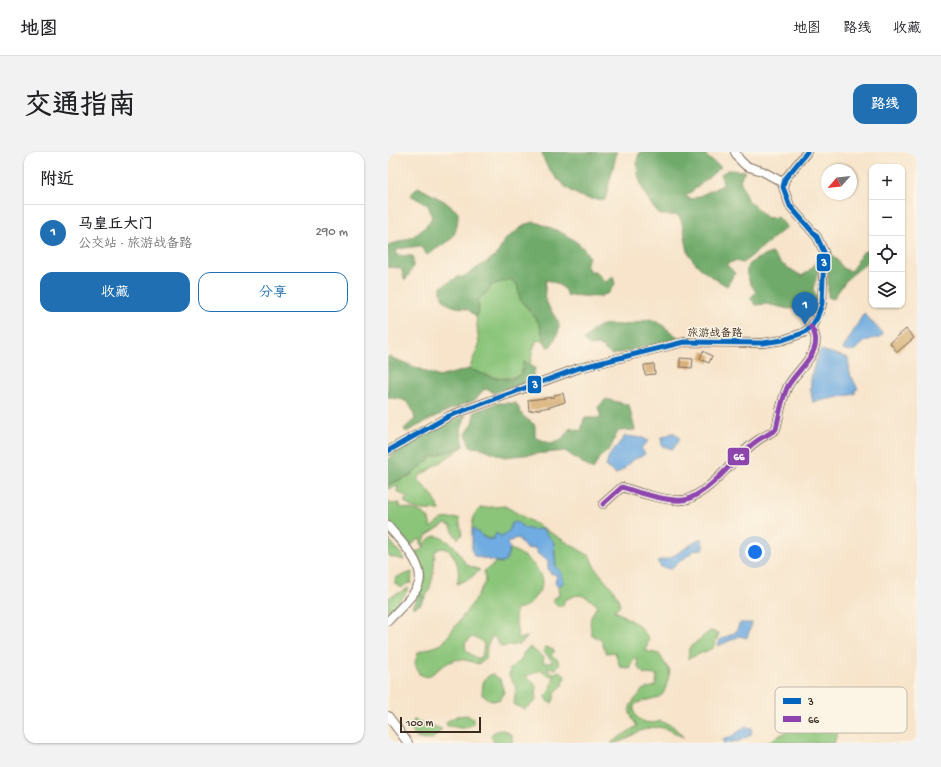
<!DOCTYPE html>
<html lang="zh">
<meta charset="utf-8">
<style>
:root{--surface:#fff;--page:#f2f2f2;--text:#202124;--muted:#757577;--line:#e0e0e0;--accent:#1f6fb2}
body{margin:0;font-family:"Gochi Hand","LXGW WenKai TC",sans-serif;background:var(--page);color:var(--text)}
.controls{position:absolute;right:12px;top:12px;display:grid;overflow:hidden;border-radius:8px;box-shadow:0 1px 3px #0004}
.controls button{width:36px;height:36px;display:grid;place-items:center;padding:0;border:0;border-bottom:1px solid var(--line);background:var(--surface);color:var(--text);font:20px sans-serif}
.compass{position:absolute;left:433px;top:12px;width:36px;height:36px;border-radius:50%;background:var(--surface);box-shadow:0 1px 3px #0004;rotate:243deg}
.scale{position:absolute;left:12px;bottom:10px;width:81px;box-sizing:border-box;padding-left:4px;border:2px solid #3b2a1e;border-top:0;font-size:11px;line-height:14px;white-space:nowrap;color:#3b2a1e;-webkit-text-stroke:3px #fcf5e5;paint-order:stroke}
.you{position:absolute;left:367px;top:400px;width:14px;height:14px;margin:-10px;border:3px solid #fff;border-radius:50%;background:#1a73e8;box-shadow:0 0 0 6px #1a73e833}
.badge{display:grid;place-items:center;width:26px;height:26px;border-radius:50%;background:var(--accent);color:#fff;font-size:13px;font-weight:700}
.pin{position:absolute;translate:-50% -33px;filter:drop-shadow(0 1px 2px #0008)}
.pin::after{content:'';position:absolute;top:21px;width:14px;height:12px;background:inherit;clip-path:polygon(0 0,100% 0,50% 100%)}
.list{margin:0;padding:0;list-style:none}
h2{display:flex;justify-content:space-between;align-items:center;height:52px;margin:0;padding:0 16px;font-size:17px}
h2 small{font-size:13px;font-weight:400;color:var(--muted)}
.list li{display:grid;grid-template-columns:26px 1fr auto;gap:12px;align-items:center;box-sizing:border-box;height:56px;padding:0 16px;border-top:1px solid var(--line)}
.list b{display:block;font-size:15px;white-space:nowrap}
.list p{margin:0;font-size:13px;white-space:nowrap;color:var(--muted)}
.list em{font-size:13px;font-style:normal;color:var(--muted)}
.actions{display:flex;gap:8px;padding:12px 16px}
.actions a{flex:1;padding:9px 0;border:1px solid var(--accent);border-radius:12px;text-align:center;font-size:14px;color:var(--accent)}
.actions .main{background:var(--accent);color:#fff}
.icon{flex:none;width:22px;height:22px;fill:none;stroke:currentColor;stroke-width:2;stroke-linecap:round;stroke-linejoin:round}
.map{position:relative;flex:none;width:529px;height:591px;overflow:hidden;border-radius:12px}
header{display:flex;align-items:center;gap:24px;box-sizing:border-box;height:56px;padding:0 20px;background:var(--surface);border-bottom:1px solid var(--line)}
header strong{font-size:19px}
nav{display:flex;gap:22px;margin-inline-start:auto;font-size:14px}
.intro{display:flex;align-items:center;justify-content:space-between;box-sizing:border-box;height:96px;padding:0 24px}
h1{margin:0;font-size:28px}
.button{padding:10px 18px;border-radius:12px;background:var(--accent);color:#fff;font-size:14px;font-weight:700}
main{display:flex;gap:24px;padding:0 24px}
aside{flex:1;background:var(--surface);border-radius:12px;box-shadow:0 1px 3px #0004}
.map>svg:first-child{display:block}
.green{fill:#8bc57a;stroke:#63784c;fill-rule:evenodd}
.forest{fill:#70aa6a;stroke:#566a44}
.water{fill:#6face1;stroke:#556b80}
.building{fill:#d4a96d}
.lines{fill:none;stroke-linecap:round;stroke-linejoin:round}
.minor-casing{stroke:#7d6b5b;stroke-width:10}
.minor{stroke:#fff;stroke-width:8}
.bus-1-casing{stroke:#fcf5e5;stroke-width:8}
.bus-2-casing{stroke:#fcf5e5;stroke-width:8}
.bus-1{stroke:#0065bd;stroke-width:5}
.bus-2{stroke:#8e44ad;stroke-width:5}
.labels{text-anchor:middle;stroke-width:3;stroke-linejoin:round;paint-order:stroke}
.street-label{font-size:11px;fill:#3b2a1e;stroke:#fcf5e5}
.key{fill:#fcf5e5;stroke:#c2b8a9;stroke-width:1}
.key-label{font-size:11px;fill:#3b2a1e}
.line-badge{stroke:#fcf5e5;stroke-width:1.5}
.badge-label{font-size:11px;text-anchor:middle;font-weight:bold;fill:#fff}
</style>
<header>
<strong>地图</strong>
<nav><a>地图</a><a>路线</a><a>收藏</a></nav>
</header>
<div class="intro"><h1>交通指南</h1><a class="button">路线</a></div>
<main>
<aside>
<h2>附近<small></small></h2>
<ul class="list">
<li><span class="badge">1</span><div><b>马皇丘大门</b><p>公交站 · 旅游战备路</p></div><em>290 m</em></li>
</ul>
<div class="actions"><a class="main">收藏</a><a>分享</a></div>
</aside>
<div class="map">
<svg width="529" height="591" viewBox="0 0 529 591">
<rect width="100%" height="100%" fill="#fcf5e5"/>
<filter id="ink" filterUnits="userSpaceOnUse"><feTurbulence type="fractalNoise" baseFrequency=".025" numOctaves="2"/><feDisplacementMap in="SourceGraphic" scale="8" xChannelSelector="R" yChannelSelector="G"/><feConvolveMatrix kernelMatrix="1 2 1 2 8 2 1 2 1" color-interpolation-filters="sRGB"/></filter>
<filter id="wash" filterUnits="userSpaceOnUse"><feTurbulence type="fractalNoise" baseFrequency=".012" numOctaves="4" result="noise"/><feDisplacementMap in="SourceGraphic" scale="16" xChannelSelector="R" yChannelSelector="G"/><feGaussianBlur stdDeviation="0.9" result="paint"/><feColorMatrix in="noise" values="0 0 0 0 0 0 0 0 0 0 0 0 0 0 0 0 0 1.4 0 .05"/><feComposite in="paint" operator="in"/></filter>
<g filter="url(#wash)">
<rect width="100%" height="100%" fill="#f7e4cb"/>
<path class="green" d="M122,127L129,132L132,147L151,171L157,190L149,188L145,197L142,213L136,210L133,222C114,231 101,224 81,217L91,193L88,165L91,157L89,148L101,138L103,133Z
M76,294L29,326L45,344L52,358C39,358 25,360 16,349L20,345L9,340L10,334L0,337V333L23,323L44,305Z
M0,349L3,352L12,351V355C25,358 44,359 42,376L54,367L71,366L74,383L70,387L66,382L63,374L57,372L38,384L35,395L32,387L28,389L23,394H19L0,367Z
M117,354L202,404C204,408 205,414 209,418C218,430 229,438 232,453L226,458L250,473L261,486L258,499L271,502L282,519C274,553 276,541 247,552C241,566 260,575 272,569L285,574L296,586C275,573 265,571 243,584C236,588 232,591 223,591L249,574C240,560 238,556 250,544C252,542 253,538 256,537C261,535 263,536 268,533L269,523L256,522L250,515L249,507L247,506L241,516L232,515L227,500L218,501L213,488L204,483C201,470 201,464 210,454C197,443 191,439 176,449L175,454H170L166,451L165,446L171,444L170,435L176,430L173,419L168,415L166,390L124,371L122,378C105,392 99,388 84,376L86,363L92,356Z
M47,384C52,384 55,386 59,389C74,398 70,403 79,413L92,418L81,427L69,432C73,420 69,404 59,397L53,396L47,399C46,416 46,431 37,446L30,441C39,426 37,413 26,400L34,398L41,387Z
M0,386L15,405L16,408L0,404Z
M122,397C135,401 155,417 154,432C153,438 150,442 146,446C140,454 138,455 128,457C125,470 131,474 129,487L140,485L132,492L113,495L105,483L99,494L98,507L90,512C63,501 61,512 39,525L31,522L27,511L30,500L54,492L84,452L97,430L96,419L109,410L114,411L120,403ZM84,485L91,487L96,492L95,500L92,506H88L78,499L77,491Z
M24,420L23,431L18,432L14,436L7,432V428L9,425Z
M21,436L15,445L0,460V446Z
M322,479L331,481L325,496L300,507L301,496Z
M142,495L156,506L155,511H163L164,509L156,500L157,495L165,497L167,499L163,503L170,508L171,512L168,517L160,515L159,518L166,521L172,519L177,524L174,534L166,541V547L164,551L160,550L157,544L162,539L166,524L158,523L152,516L151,519L138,524C149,533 150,535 147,550L136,557L126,553L128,535L121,524L122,517L134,507L135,501Z
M104,522L112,527L116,541L113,547L105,549L94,543C95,533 93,527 104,522Z
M431,546L448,556L451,577L446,591H378L398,580Z
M79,563L85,567V572C73,580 71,574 59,574L58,570L69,564Z
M26,568L54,577C46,587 42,590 29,586L23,578V572Z
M115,578L124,583V591H106L103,583L107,579Z"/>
<path class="forest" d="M154,0H229L217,48C211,47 204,48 198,46C182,43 155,17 154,0Z
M252,0H316L320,6L333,15L297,45L305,47L335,33L333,22L340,18L357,19L352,28L359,47L379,66L390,65L399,75L355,111L347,109L338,112L347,121L339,134C325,126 305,114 300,99C296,85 298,75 290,63H272C259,51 242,17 252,0Z
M30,35L56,49L70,60C70,89 61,88 39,103L32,94L10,97L7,103L25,104V115L17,129L13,116L0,115V93C19,88 35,83 44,65L40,53L22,43Z
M147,70C165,76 193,87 201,105L198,113L202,120L207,119L218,130L225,124L227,132L221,141L210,145L179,143C175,133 168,130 158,128C157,135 156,144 159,151C168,171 179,169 163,194L159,195L151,171L132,147L129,132L122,127L103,133L101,138L89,148L91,157L88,165C85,162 82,158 78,157C64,154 52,153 53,135L70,125H75L108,104L117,88L138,72Z
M440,97L456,117L463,119L475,100L484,97L480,110L460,126L445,147L440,145Z
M384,101L394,112L414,124L424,116L431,107L432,112L425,137L429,145L425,153L401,157L379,152L368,153L362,146L368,140C351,117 358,109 384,101Z
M262,167L270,170L291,186L224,203L211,193L201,194L196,189C211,168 216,173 237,173C245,172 254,169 262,167Z
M0,204L51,225L81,217L106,226L123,227L133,222L136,210L147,216L144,228L106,241L100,237L95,238L87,248L59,259L18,280L16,277L27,267C23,250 18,246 0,246Z
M218,247L241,253L247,278L230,279L222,297L211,306L205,318L177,299L116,305L94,296L82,295L78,282L86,269V260L110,251H128L135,264L147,273V285L163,292L174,287L182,276L193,279L196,266H213L210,255Z
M78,263L73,278L76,294L44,305L23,323L0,333C0,326 0,315 0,308C4,296 64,269 78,263Z
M30,441L37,446L33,452L27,455H24Z"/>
<path class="water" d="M476,161L495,182L491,186C469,186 474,204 455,197Z
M433,198L460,206L462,222L470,237L467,238V242L425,250C420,231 424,218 431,200Z
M284,281H287L292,287L285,297L274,294L273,286Z
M237,284L255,286L260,289L253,296L257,302L243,309L236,317L228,322L218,315L221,304Z
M129,370C137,378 143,378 154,377L166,390L168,415L173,419L176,430L170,435L167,431L169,423L162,421L160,416V409L150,402L147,396L138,397L131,387L128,386L120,391L122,397L117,410L114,411L86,404L84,398V376L99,387H105L108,381L113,384C120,381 122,378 124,371Z
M313,386L316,397L307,398L282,417L273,415L269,409L282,406Z
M352,471H364L359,486L352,484L330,494L332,488L348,480Z
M357,575L364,576L363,583L351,589L336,591L335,588L346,583Z"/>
<g id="blocks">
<path class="building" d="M518,177L526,186L509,200L502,191Z
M315,199L324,204L321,211L312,207Z
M292,206L305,207L304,216L292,215Z
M266,212L267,222L257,223L256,213Z
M175,241L177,250L162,255L141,259L140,248L166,245V243Z"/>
</g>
</g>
<g filter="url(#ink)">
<use href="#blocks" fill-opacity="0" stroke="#7d6b5b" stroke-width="1"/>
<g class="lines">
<defs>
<path id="minor" d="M347,0L351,7L358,14L374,19L396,31
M0,299L61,264L191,216L296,190L375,191L395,188L415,181L423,175L429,166L434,152L436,100L429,85L402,54L395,35L397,27L419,0
M215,352L234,335C248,340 286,352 300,347C329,335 345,305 370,288C376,284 382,282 388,277C391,264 394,246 400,234C410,216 439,198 423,175
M0,374C12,389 41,415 29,436C22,448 9,459 0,469
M0,564L20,591"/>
</defs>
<use href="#minor" class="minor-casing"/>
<use href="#minor" class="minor"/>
<defs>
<path id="bus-1" d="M0,299L61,264L191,216L296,190L375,191L395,188L415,181L423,175L429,166L434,152L436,100L429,85L402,54L395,35L397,27L419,0"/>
<path id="bus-2" d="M215,352L234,335C248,340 286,352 300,347C329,335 345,305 370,288C376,284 382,282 388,277C391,264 394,246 400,234C410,216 439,198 423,175"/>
</defs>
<use href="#bus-1" class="bus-1-casing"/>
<use href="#bus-2" class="bus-2-casing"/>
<use href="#bus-1" class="bus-1"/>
<use href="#bus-2" class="bus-2"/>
</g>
</g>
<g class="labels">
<g class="street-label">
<text x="327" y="184">旅游战备路</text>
</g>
</g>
<rect x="387" y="535" width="132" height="46" rx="6" class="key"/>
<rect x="395" y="546" width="18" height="6" fill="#0065bd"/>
<rect x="395" y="564" width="18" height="6" fill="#8e44ad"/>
<g class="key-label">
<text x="420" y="553">3</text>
<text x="420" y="571">66</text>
</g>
<g class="line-badge">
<rect x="428" y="101" width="15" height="19" rx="4" fill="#0065bd"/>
<rect x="139" y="223" width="15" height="19" rx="4" fill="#0065bd"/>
<rect x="339" y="295" width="23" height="19" rx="4" fill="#8e44ad"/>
</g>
<g class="badge-label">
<text x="436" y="114">3</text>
<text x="147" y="236">3</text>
<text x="351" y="308">66</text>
</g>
</svg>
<div class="controls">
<button>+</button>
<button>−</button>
<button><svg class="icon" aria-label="locate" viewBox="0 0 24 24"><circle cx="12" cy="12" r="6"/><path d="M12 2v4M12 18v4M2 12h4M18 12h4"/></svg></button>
<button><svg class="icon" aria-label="layers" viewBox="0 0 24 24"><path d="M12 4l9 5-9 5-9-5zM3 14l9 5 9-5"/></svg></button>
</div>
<svg class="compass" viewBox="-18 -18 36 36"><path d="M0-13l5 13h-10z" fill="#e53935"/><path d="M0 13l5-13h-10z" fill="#757577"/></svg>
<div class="scale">100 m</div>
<div class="you"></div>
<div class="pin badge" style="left:417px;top:173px">1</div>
</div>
</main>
